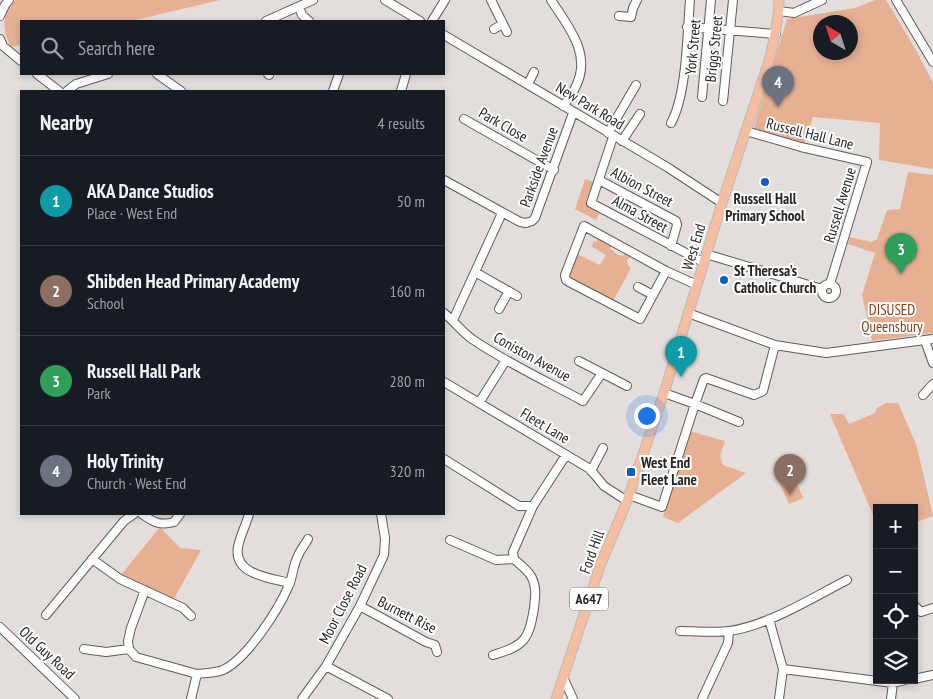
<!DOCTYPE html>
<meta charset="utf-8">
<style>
:root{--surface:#171b24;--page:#20242c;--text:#f1f3f6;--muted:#9ea1a6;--line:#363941;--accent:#2563eb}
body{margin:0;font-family:"PT Sans Narrow",sans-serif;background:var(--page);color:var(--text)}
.controls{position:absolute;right:15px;bottom:15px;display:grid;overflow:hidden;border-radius:0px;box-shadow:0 2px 8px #0003}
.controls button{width:45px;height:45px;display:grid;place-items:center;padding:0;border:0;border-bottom:1px solid var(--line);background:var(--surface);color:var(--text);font:25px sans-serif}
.compass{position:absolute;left:813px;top:15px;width:45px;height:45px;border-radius:50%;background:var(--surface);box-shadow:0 2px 8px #0003;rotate:321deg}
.you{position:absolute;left:646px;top:415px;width:18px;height:18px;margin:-12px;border:4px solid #fff;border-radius:50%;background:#1a73e8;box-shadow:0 0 0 8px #1a73e833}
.badge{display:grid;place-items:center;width:32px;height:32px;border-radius:50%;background:var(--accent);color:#fff;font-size:16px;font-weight:700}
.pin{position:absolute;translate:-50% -41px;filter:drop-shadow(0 1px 2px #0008)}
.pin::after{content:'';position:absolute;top:26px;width:18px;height:15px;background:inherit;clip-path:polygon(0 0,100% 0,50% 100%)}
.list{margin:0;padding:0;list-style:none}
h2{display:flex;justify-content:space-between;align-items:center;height:65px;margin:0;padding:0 20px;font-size:21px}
h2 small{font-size:16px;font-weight:400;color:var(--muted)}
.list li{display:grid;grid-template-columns:32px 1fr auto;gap:15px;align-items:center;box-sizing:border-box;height:90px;padding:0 20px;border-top:1px solid var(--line)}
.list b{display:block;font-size:19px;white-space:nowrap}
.list p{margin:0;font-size:16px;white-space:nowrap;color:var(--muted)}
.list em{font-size:16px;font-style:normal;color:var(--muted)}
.icon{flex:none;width:28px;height:28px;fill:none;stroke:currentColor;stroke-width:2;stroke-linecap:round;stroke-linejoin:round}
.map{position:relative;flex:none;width:933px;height:699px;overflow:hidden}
.search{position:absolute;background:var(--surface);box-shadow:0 2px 8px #0003;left:20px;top:20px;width:425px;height:55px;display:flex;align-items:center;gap:12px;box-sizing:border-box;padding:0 18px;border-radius:0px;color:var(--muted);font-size:19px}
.panel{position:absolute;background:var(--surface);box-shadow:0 2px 8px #0003;left:20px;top:90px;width:425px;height:425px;border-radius:0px}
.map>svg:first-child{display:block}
.green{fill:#e7b093;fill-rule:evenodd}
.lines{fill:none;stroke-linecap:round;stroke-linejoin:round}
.minor-casing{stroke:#5f5b59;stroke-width:10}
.major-casing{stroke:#bab9b9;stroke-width:11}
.minor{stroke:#fff;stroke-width:8}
.major{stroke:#f5bea0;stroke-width:9}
.poi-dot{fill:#0b5dc6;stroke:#fff;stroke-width:2}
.labels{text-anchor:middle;stroke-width:4;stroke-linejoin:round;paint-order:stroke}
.shield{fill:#fff;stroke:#676666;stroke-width:1}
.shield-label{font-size:14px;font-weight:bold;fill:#262524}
.street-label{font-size:15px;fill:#262524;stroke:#fff}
.poi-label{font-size:15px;font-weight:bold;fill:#262524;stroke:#fff;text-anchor:start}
.park-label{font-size:15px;fill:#884011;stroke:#fff}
</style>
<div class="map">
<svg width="933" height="699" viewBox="0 0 933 699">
<rect width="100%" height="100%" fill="#e3dedc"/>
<path class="green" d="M15,0H220L131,21H21V45L11,47C2,29 1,16 15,0Z
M875,0H886L916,50L933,83V169L879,160L880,123L813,117L804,144L753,130L787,19L855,8ZM820,22H850V52H820Z
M908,172L933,175V333L872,341L862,295L875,253L848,244L850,237L871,242L877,239L887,210L900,209Z
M585,179L594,182L586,200L587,205L600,212L596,220L575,209Z
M599,237L612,245L610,249C616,252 619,260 627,253L632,255L627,260L628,265L631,268L613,301L571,280C566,272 572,261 575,253L600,265L606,255L591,246L594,241L596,242Z
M886,403H898L916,444L933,515V516L914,523V508H877V524L830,414H844L849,424L875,413L877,408Z
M689,431L725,441L720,456L723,465L746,473L678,523L663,517Z
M793,474L803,498L789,504L778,480Z
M160,527L180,548L201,550L174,599L121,575Z"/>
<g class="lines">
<defs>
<path id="minor" d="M385,0L420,21
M491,0L507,32
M551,0C568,26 592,54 576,86C573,93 568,100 563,106
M896,0L933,62
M299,7L302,15L309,21
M779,11L794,13L822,0
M0,16L5,5L9,0
M619,16L631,17L633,8L637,0
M266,21L313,0
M432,21L445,0
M687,27L776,34
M494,29L503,24
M444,35L667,167L722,203
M0,39L3,46L21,61
M37,74L59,91
M157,74L181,91
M268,74L269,75
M528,84L534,72
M67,91L76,84L108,74
M333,91L339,74
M401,91L406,74
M702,97L711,0
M723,101L733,0
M464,119L554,170
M671,123C687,94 687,35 690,0
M746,131L801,147L867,162L830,284
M608,133L636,85
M613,137L591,203L703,262
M622,141L640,114
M444,180L520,222L526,223L532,221L535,218L573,113
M599,180L676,221L677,225L671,246
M706,254L822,289
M666,271L640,319L569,282L566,280L565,275L584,226L666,271L697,285
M475,272L517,296
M822 291a7 7 0 1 1 14 0a7 7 0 1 1-14 0Z
M638,287L653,295
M499,309L509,291
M444,313C454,321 461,331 472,339C507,363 546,381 583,401L602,373
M688,313L775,345L826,353L933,339
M453,320L502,213
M925,341L933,363
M579,361L627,386
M444,382L590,469L604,486L627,501
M664,393L695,404L704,379L706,378L754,395L763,391L775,345
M923,395L933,384
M479,403L506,360
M444,459L519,506H533L566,455
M591,471L603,448
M629,495L662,507L695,404L739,422
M142,514C153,522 160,526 174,522L180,514
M249,514C246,525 240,536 238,547C233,575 271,578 290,583
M450,540L496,560L514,559
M92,559L120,579L183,608L191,616
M145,590L131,628L128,641L129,649L136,657L197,674
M914,605L921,612L933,608
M360,606L426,642L435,645L437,652
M46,615L124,521L134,514
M769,619L783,669L779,699
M0,627L75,699
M680,631C696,631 714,633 730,631C769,625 812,598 847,580
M84,649L106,652L129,649
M493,655C524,646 529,640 534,608C535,598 537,588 532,578C529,571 519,564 514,559L513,552L533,506
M326,666L388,699
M783,669L893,683L905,680
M563,677L573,699
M914,679L933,675
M191,699L197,674C206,673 215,673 223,670C247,659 279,609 289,585C293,576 293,565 298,556C300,550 305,545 308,539
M302,699L326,666L360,606L384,555L385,538L381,514
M702,699L728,643L729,631
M891,699L893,683"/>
<path id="major" d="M556,699L600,566L627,501L664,393L722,203L770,58C774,39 779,20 779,0"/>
</defs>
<use href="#minor" class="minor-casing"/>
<use href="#major" class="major-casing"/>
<use href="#minor" class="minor"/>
<use href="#major" class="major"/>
</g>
<g class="poi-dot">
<circle cx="765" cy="182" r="5"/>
<circle cx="724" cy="280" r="5"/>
<rect x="626" y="467" width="10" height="10" rx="2.5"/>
</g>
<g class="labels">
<rect class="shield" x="570" y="587.5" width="38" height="23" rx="4"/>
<g class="shield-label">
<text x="589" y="604">A647</text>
</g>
<g class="street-label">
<text transform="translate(693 47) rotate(-85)" y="5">York Street</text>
<text transform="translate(714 49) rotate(-84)" y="5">Briggs Street</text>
<text transform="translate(590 106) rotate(31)" y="5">New Park Road</text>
<text transform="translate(503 125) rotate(30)" y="5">Park Close</text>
<text transform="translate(810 134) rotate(14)" y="5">Russell Hall Lane</text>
<text transform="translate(539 167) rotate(-70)" y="5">Parkside Avenue</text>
<text transform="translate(642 187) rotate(28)" y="5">Albion Street</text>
<text transform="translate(840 205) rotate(-73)" y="5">Russell Avenue</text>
<text transform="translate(640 214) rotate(29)" y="5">Alma Street</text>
<text transform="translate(694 247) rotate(-73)" y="5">West End</text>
<text transform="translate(532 357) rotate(29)" y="5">Coniston Avenue</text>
<text transform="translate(545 426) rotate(31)" y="5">Fleet Lane</text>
<text transform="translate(592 552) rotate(-70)" y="5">Ford Hill</text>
<text transform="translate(343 604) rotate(-63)" y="5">Moor Close Road</text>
<text transform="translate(407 615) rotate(27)" y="5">Burnett Rise</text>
<text transform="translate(47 653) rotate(43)" y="5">Old Guy Road</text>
</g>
<g class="poi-label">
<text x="765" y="204" text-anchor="middle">Russell Hall<tspan x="765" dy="17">Primary School</tspan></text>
<text x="734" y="276">St Theresa's<tspan x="734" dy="17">Catholic Church</tspan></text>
<text x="641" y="468">West End<tspan x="641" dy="17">Fleet Lane</tspan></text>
</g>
<g class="park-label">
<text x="892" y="315">DISUSED<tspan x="892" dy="17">Queensbury</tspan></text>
</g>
</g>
</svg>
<div class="controls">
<button>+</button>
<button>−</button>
<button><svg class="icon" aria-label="locate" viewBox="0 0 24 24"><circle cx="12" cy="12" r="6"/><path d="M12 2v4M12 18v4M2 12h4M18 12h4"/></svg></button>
<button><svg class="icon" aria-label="layers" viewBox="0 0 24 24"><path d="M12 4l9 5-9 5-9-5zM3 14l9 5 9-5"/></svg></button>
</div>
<svg class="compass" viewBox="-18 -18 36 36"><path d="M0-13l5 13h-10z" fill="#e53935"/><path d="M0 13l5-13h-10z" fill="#9ea1a6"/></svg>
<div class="you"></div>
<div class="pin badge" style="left:681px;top:377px;background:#0f9aa8">1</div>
<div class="pin badge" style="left:790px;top:495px;background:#8d6e63">2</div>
<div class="pin badge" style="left:901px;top:274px;background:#2e9e5b">3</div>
<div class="pin badge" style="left:778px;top:107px;background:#6b7280">4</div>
<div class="search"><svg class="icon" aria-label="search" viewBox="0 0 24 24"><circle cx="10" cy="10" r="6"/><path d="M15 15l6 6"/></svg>Search here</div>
<section class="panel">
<h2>Nearby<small>4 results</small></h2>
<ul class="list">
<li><span class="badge" style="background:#0f9aa8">1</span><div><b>AKA Dance Studios</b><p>Place · West End</p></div><em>50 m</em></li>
<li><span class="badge" style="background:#8d6e63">2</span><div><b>Shibden Head Primary Academy</b><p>School</p></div><em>160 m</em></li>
<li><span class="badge" style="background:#2e9e5b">3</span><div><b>Russell Hall Park</b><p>Park</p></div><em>280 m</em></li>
<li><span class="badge" style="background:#6b7280">4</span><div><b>Holy Trinity</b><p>Church · West End</p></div><em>320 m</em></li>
</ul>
</section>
</div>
